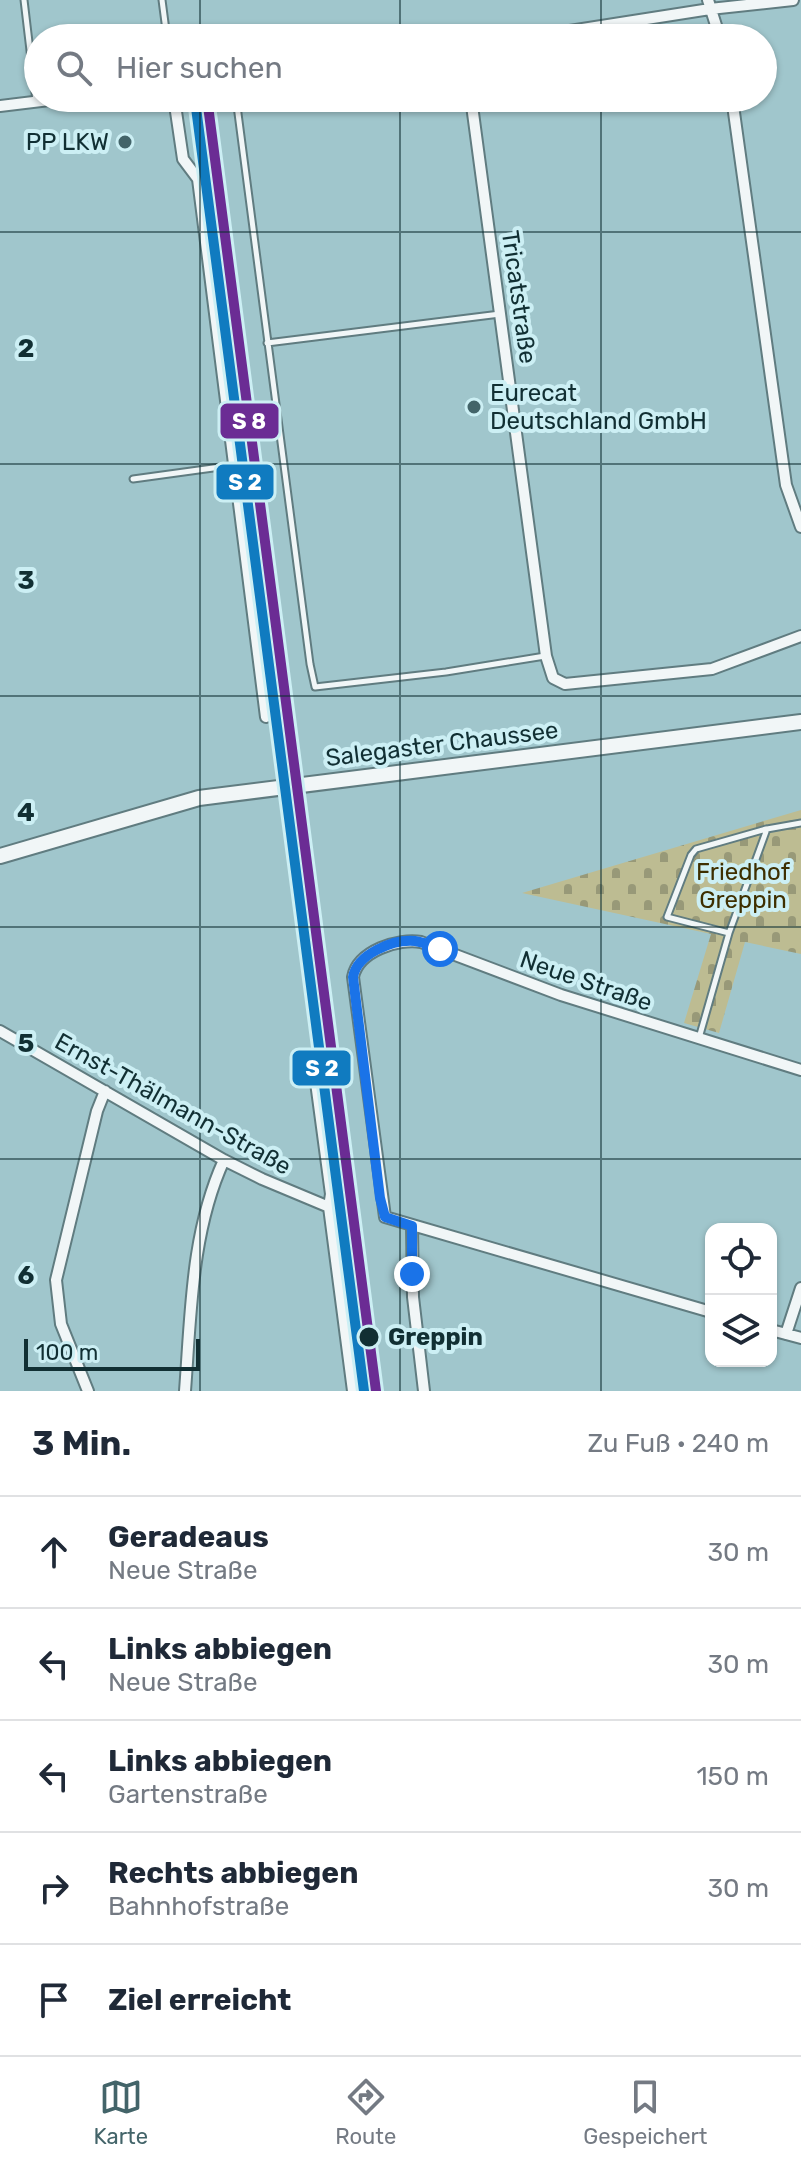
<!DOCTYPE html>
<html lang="de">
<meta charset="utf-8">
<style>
:root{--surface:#fff;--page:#f6f6f7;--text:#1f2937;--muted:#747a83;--line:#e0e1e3;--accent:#436469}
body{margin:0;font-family:Rubik,sans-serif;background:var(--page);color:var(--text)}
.controls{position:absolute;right:24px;bottom:24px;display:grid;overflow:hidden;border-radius:16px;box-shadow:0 2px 6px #0004}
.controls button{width:72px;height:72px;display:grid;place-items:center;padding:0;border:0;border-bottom:2px solid var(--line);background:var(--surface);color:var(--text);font:40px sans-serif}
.scale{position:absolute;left:24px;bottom:20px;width:176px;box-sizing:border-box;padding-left:8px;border:4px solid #112f33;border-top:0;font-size:22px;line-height:28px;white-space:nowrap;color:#112f33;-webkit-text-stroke:6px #cceff4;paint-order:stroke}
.stop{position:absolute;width:24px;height:24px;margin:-18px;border:6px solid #1a73e8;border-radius:50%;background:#fff}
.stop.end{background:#1a73e8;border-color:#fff;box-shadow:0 2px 8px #0008}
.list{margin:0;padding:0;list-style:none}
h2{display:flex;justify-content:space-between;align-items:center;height:104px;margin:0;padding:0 32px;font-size:34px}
h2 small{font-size:26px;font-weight:400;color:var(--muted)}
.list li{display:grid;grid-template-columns:52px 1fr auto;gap:24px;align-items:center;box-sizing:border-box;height:112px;padding:0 32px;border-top:2px solid var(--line)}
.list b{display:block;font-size:30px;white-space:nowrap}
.list p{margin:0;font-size:26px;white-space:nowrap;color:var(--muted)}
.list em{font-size:26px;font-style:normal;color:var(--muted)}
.icon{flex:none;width:44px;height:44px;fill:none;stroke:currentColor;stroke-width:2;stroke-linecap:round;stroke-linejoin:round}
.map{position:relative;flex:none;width:801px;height:1391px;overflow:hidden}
.search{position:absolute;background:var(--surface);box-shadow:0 2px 6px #0004;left:24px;right:24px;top:24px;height:88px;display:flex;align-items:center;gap:20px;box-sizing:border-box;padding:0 28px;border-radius:44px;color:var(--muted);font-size:30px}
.sheet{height:664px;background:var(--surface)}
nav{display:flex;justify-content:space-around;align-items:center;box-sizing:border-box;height:112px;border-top:2px solid var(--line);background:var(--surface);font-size:22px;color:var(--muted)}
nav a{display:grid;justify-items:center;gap:4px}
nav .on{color:var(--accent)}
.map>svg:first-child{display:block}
.cemetery{fill:url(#cemetery-stones)}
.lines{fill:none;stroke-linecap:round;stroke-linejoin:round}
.service-casing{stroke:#607c80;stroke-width:9}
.minor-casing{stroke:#607c80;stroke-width:14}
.secondary-casing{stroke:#607c80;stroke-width:18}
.service{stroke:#f1f6f7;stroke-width:5}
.minor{stroke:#f1f6f7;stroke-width:10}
.secondary{stroke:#f1f6f7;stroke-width:14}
.rail-1-casing{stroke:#cceff4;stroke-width:16}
.rail-2-casing{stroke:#cceff4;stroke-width:16}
.rail-1{stroke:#6b2c94;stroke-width:10}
.rail-2{stroke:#107bc0;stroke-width:10}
.route{stroke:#1a73e8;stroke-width:10}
.grid{fill:none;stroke:#112f33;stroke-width:2;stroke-opacity:0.55}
.poi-dot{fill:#436469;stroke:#cceff4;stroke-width:3}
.stop-dot{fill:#112f33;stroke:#cceff4;stroke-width:3}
.labels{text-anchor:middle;stroke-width:8;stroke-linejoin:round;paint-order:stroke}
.poi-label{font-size:24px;fill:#112f33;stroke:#cceff4;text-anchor:end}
.street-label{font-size:24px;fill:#112f33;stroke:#cceff4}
.park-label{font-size:24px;fill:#3e2f00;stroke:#cceff4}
.stop-label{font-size:24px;font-weight:bold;fill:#112f33;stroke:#cceff4;text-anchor:start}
.grid-label{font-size:26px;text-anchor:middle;font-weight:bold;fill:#112f33;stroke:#cceff4;stroke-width:8;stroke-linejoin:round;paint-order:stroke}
.line-badge{stroke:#cceff4;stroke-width:3}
.badge-label{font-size:22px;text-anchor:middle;font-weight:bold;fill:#fff}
</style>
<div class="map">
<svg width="801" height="1391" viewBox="0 0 801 1391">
<defs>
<pattern id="cemetery-stones" width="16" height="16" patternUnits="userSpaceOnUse" patternTransform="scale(2)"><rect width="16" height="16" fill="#bdbc92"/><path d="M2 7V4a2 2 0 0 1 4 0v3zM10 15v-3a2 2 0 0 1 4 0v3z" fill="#989978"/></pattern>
</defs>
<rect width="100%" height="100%" fill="#a0c6cc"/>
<path class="cemetery" d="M801,810V954L745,942L719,1033L684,1023L711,934L522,893Z"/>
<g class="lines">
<defs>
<path id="service" d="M24,0L36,101
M162,0L167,38
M236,98L310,664L315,687L446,672L545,656
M267,343L500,314
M133,479L235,465
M729,933L667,917L691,855L696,849L766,829
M699,1038L729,933L767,829L801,823"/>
<path id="minor" d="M708,0L720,38
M525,38L710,9L793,0
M174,98L183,159L198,179L266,717
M471,98L546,656L553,678L565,684L712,669L801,636
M732,98L786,485L801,527
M0,106L66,98
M0,1031L224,1160L262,1179L329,1207
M313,1060L331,1194L329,1207L353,1391
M412,1226L413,1297L424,1391
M711,1312L385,1217L353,977C358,951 398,938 421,942L561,995L801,1070
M771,1330L801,1338
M786,1334L801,1288
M88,1391L61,1324L56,1280L97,1111L105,1091
M185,1391C191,1313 191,1232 224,1160"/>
<path id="secondary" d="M0,856L199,798L801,722"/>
</defs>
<use href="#service" class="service-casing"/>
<use href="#minor" class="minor-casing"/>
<use href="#secondary" class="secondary-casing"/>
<use href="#service" class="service"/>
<use href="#minor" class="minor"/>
<use href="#secondary" class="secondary"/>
<defs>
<path id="rail-1" d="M207,98L376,1391"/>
<path id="rail-2" d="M195,100L364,1391"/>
</defs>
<use href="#rail-1" class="rail-1-casing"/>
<use href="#rail-2" class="rail-2-casing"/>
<use href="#rail-1" class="rail-1"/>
<use href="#rail-2" class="rail-2"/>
</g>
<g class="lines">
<path class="route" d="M412,1274V1226L385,1217L380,1198L353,977C357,954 393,939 415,941C423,942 432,946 440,949"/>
</g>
<path class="grid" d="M200,0V38M400,0V38M601,0V38M200,98V1391M400,98V1391M601,98V1391M0,232H801M0,464H801M0,696H801M0,927H801M0,1159H801"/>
<g class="poi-dot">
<circle cx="125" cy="142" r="8"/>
<circle cx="474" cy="407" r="8"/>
</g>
<circle class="stop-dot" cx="369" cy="1337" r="11"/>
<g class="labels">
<g class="poi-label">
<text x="109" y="150">PP LKW</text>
<text x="490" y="401" text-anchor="start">Eurecat<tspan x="490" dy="28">Deutschland GmbH</tspan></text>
</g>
<g class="street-label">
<text transform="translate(519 297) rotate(82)" y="8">Tricatstraße</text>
<text transform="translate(442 744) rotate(-7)" y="8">Salegaster Chaussee</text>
<text transform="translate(586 981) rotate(19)" y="8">Neue Straße</text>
<text transform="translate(173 1104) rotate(29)" y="8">Ernst-Thälmann-Straße</text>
</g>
<g class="park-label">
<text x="743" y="880">Friedhof<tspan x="743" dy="28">Greppin</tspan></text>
</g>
<g class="stop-label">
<text x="388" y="1345">Greppin</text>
</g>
</g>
<g class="grid-label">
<text x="26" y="357">2</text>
<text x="26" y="589">3</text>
<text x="26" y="821">4</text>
<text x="26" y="1052">5</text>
<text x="26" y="1284">6</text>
</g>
<g class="line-badge">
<rect x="219" y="402" width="61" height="38" rx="8" fill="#6b2c94"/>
<rect x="215" y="463" width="60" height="38" rx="8" fill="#107bc0"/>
<rect x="291" y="1049" width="61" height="38" rx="8" fill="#107bc0"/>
</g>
<g class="badge-label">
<text x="249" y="429">S 8</text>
<text x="245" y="490">S 2</text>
<text x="322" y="1076">S 2</text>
</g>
</svg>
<div class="controls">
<button><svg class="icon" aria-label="locate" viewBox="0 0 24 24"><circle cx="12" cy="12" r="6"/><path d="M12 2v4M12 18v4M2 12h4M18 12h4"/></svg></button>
<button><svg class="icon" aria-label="layers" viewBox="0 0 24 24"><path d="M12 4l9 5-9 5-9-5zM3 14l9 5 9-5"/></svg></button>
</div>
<div class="scale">100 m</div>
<div class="stop" style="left:440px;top:949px"></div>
<div class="stop end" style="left:412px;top:1274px"></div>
<div class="search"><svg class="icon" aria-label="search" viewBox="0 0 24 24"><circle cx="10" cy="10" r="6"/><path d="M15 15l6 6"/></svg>Hier suchen</div>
</div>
<section class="sheet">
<h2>3 Min.<small>Zu Fuß · 240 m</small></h2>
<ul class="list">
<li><svg class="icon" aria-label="ahead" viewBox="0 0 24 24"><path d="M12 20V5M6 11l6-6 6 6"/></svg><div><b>Geradeaus</b><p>Neue Straße</p></div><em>30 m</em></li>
<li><svg class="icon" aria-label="left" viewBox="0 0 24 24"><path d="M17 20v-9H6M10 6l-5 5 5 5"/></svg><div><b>Links abbiegen</b><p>Neue Straße</p></div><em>30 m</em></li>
<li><svg class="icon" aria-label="left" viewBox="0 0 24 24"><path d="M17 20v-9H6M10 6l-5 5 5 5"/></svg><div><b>Links abbiegen</b><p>Gartenstraße</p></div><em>150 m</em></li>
<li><svg class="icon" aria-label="right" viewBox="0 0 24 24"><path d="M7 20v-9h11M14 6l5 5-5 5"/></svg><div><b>Rechts abbiegen</b><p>Bahnhofstraße</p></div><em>30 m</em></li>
<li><svg class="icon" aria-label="arrive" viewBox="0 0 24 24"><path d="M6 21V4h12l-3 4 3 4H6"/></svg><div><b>Ziel erreicht</b></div></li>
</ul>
</section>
<nav>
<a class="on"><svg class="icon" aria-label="map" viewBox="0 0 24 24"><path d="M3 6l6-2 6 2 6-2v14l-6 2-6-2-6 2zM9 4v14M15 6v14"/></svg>Karte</a>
<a><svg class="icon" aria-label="directions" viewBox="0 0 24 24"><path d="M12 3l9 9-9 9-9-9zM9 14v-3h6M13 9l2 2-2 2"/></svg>Route</a>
<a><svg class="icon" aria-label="saved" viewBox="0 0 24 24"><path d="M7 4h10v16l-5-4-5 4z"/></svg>Gespeichert</a>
</nav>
